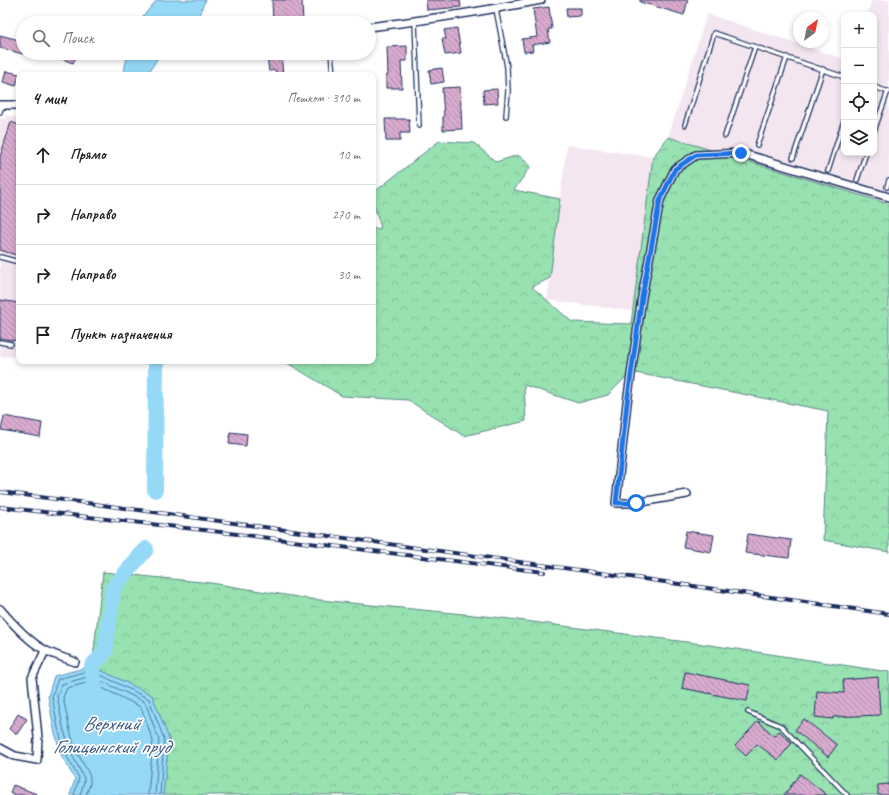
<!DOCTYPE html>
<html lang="ru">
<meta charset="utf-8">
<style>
:root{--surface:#fff;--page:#f2f2f2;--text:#202124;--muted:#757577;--line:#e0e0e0}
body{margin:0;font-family:Caveat,sans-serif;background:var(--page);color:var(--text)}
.controls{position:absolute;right:12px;top:12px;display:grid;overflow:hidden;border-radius:8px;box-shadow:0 2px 6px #0003}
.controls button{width:36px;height:36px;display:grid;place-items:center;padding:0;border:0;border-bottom:1px solid var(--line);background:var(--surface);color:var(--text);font:20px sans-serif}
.compass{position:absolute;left:793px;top:12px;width:36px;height:36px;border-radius:50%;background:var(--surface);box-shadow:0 2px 6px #0003;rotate:33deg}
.stop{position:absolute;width:12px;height:12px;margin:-9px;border:3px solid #1a73e8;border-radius:50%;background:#fff}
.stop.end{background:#1a73e8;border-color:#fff;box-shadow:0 1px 4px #0008}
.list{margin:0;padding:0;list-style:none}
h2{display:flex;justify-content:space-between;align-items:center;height:52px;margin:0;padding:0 16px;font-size:17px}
h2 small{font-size:13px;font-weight:400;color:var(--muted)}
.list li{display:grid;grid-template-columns:26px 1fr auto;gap:12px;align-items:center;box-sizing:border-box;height:60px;padding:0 16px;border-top:1px solid var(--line)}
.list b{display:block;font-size:15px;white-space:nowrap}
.list em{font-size:13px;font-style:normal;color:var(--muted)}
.icon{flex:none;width:22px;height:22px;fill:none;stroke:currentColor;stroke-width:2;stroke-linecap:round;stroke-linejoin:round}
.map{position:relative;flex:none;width:889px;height:795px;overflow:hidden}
.search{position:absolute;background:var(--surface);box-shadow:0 2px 6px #0003;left:16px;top:16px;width:360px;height:44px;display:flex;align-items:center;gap:10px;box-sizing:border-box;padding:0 14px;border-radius:22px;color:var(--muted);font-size:15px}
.panel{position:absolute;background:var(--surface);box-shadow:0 2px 6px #0003;left:16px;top:72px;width:360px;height:292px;border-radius:8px}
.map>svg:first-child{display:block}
.built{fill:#f4e6f0}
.forest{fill:url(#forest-crowns);stroke:#5a8887}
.water{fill:#95d9f7;stroke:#6495ba}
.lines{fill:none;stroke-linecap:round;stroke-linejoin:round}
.shore{stroke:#4c739b;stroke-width:1}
.river{stroke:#95d9f7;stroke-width:16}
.building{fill:url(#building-back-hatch);stroke:#1b2f5e}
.lane-casing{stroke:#1b2f5e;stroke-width:6}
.street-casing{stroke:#1b2f5e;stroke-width:10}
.lane{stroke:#fff;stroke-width:3.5}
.street{stroke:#fff;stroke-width:7}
.rail-casing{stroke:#1b2f5e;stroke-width:4}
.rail{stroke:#fff;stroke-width:2.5;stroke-dasharray:8;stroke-linecap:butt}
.route{stroke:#1a73e8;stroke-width:5}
.labels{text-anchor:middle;stroke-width:3.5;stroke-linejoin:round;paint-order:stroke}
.water-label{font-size:20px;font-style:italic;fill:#3a5a84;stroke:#fff}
</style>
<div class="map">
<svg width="889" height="795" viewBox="0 0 889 795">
<defs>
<pattern id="forest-crowns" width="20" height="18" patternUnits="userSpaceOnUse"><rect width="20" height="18" fill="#98e1b0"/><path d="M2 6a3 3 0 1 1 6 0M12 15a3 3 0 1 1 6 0" fill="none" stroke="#82c19a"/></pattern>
<pattern id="building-back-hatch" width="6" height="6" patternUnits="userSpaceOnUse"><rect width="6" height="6" fill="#d9abce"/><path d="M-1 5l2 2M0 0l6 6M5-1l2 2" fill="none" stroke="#af8caa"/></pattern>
</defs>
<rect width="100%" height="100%" fill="#fff"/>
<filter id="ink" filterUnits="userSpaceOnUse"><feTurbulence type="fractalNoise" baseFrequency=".025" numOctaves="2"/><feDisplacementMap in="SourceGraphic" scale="8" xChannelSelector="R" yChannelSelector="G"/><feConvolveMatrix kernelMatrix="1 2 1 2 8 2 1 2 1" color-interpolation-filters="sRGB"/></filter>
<g filter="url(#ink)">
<path class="built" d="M872,0H889V204L668,137L707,14L844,59V153H874V15H867Z
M6,115L19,118V329L0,326V118L5,119Z
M567,145L653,157L633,311L547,300Z
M0,329L19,332L15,356L0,357Z"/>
<path class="forest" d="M668,137L889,204V552L823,540L828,411L631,372L608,395L578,403L524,385L526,421L464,436L408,400L342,396L284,361H373V229L381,228L373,201V193L439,141L474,143L496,162L518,155L531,166L514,190L560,199L550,278L532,287L572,322L631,324L653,157Z
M103,572L211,583L310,599L494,617L710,645L889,672V795H163L169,739L152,695L92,666Z"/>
<path class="water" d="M157,0H206L203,5L196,23H140L143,16Z
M128,53H161L147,75H123Z
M92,666L152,695L169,739L163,795H70L75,779L61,755L54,729L48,696L54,676Z"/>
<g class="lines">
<path class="shore" d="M74,795L79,778L65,753L58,728L52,696L58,679L91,670L149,699L164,739L160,795
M80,795L84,782V778L70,751L63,727L57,696L62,684L91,676L145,702L159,740L155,795
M86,795L90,784V777L88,772L75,749L69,726L63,697L67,688L90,682L141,707L153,741L148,795"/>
<path class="river" d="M155,490L156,361
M95,688L92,666L105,652L113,588L146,549"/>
</g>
<path class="building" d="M272,0H302L303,23H273Z
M426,0H460L461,7L427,10Z
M640,0H688L684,15L640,2Z
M549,7L552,29H548L550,42L532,45L533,51L524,52L522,39L537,37L533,9Z
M566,8H581V16L567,17Z
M457,28L461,53L445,55L442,39H446L444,30Z
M0,35L23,41V54L0,48Z
M407,46V61H401L402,88H386V75H388L387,47Z
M64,53H78L73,63L62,59Z
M281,54L283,75H276V70L269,71L267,56Z
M442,68L444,82L431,84L429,70Z
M6,71L19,74L16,86L3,82Z
M460,87L462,129L443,130V117H444L442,88Z
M497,89L498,103L484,104L483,90Z
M385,119H409L410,133H400V141H386Z
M11,122L19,125V256L0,250V157Z
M0,300L19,303V331L17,341L0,338Z
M4,416L42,423L40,437L1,430Z
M230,432L247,434L246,446L229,444Z
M686,531L714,535L711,552L683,547Z
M748,534L791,540L789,558L745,553Z
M685,672L750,685L747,701L682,688Z
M878,677L880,715L833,717V719L815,717L817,691L844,693L843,680Z
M18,714L27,719L17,734L9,729Z
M804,719L837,745L828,757L795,730Z
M758,721L774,736L779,731L792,743L778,760L757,744L746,756L735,746Z
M800,774L827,795H784Z
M889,784V795H878V785Z
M13,785L37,794V795H16L10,793Z"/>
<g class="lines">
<defs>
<path id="lane" d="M496,9L507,67L508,91L506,116
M415,22L419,126
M331,53L333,75
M874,87L889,92
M0,112L2,106
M685,125L714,33L844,77
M874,131L888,91
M725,136L755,47
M757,145L787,57
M793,158L823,69
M828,171L844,121
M857,180L866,153
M887,187L889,180
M0,257L19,262
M0,342L11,344
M748,712L781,726L847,795"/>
<path id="street" d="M369,27C427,20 484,11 541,0
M0,105H19
M687,494L636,503H616L627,403L642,297L660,200L675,169L696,155L741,153L889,197
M0,609C12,623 27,640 43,649C53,655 65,658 75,662
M0,748L15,756L37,760L38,737L32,678L45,651"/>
</defs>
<use href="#lane" class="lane-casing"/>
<use href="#street" class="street-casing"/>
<use href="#lane" class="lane"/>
<use href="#street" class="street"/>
<defs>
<path id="rail" d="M0,492L95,504L630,577L889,614
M0,507L221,532L544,572"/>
</defs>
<use href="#rail" class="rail-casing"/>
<use href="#rail" class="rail"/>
</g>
</g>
<g class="lines" filter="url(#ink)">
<path class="route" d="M636,503H616L627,403L642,297L660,200L675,169L696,155L741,153"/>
</g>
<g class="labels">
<g class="water-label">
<text x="111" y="730">Верхний<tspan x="111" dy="23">Голицынский пруд</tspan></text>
</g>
</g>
</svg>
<div class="controls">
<button>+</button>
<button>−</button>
<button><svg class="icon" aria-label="locate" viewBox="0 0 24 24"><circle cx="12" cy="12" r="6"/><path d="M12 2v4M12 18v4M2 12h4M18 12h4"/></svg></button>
<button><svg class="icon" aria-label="layers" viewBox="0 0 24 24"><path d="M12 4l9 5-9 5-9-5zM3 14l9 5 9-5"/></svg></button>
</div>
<svg class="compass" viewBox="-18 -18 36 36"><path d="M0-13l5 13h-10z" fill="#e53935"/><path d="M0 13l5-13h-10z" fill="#757577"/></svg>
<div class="stop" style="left:636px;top:503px"></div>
<div class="stop end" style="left:741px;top:153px"></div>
<div class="search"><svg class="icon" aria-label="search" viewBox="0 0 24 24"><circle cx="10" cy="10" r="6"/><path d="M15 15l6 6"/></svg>Поиск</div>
<section class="panel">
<h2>4 мин<small>Пешком · 310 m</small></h2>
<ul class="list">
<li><svg class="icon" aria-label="ahead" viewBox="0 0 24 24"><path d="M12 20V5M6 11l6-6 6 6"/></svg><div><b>Прямо</b></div><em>10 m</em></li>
<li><svg class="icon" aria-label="right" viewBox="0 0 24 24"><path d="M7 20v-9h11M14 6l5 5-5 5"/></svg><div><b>Направо</b></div><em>270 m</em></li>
<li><svg class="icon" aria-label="right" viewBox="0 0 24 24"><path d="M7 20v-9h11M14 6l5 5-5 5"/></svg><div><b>Направо</b></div><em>30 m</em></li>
<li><svg class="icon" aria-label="arrive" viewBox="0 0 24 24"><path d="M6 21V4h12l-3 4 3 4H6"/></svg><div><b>Пункт назначения</b></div></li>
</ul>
</section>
</div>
